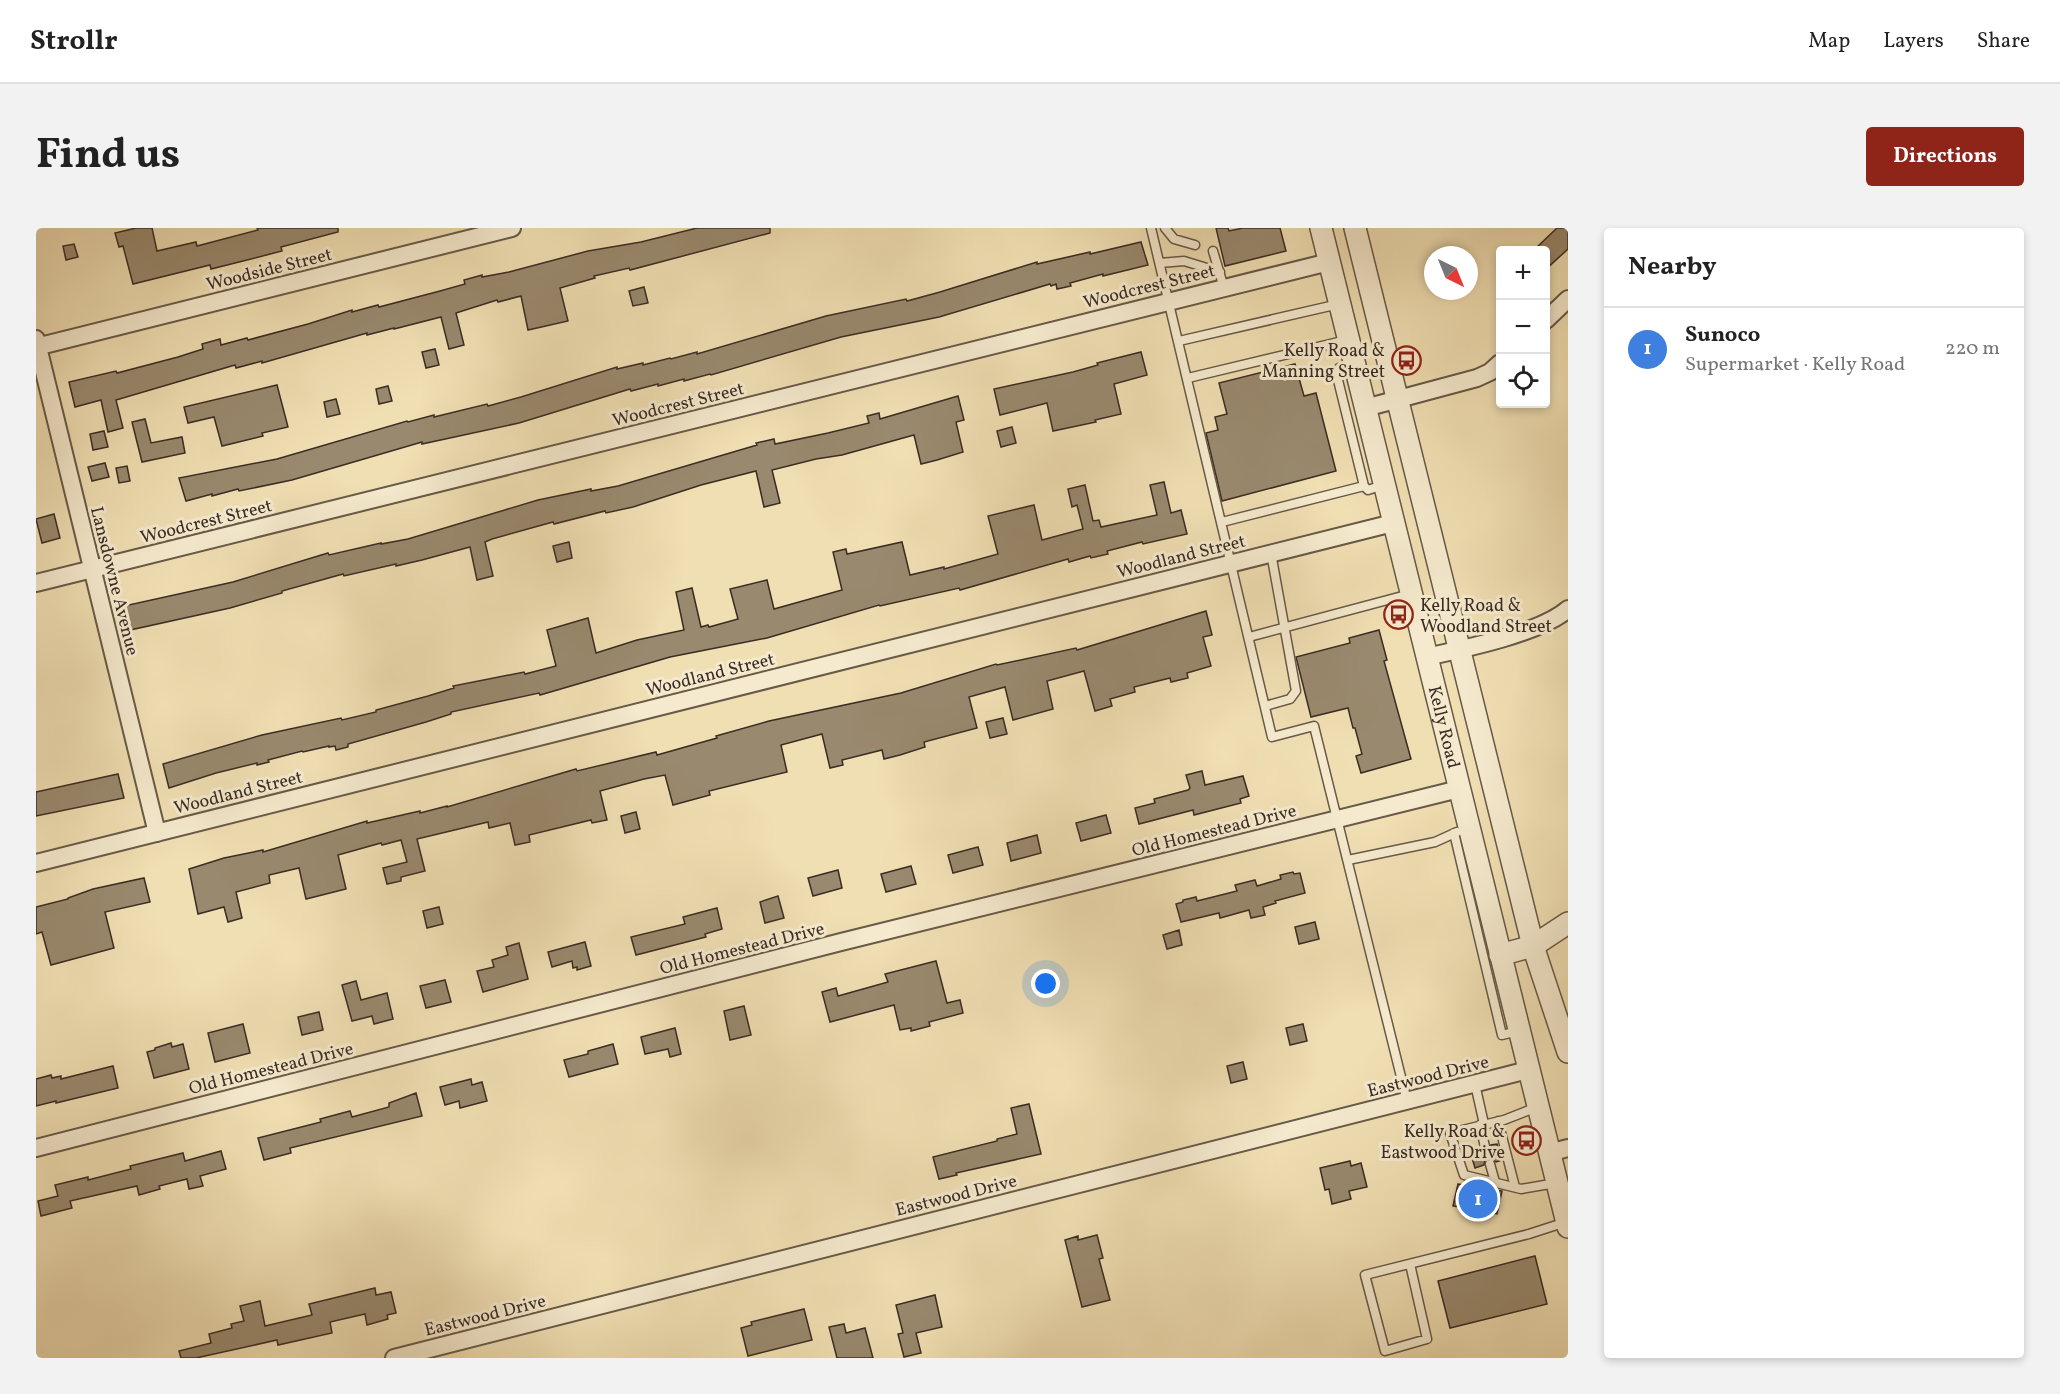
<!DOCTYPE html>
<meta charset="utf-8">
<style>
:root{--surface:#fff;--page:#f2f2f2;--text:#222;--muted:#767676;--line:#e0e0e0;--accent:#8f2418}
body{margin:0;font-family:Vollkorn,serif;background:var(--page);color:var(--text)}
.controls{position:absolute;right:18px;top:18px;display:grid;overflow:hidden;border-radius:6px;box-shadow:0 3px 9px #0003}
.controls button{width:54px;height:54px;display:grid;place-items:center;padding:0;border:0;border-bottom:2px solid var(--line);background:var(--surface);color:var(--text);font:30px sans-serif}
.compass{position:absolute;left:1388px;top:18px;width:54px;height:54px;border-radius:50%;background:var(--surface);box-shadow:0 3px 9px #0003;rotate:137deg}
.you{position:absolute;left:1010px;top:756px;width:21px;height:21px;margin:-15px;border:4px solid #fff;border-radius:50%;background:#1a73e8;box-shadow:0 0 0 9px #1a73e833}
.badge{display:grid;place-items:center;width:39px;height:39px;border-radius:50%;background:var(--accent);color:#fff;font-size:20px;font-weight:700}
.pin{position:absolute;translate:-50% -50%;border:3px solid #fff;box-shadow:0 2px 6px #0006}
.list{margin:0;padding:0;list-style:none}
h2{display:flex;justify-content:space-between;align-items:center;height:78px;margin:0;padding:0 24px;font-size:26px}
h2 small{font-size:20px;font-weight:400;color:var(--muted)}
.list li{display:grid;grid-template-columns:39px 1fr auto;gap:18px;align-items:center;box-sizing:border-box;height:84px;padding:0 24px;border-top:2px solid var(--line)}
.list b{display:block;font-size:22px;white-space:nowrap}
.list p{margin:0;font-size:20px;white-space:nowrap;color:var(--muted)}
.list em{font-size:20px;font-style:normal;color:var(--muted)}
.icon{flex:none;width:33px;height:33px;fill:none;stroke:currentColor;stroke-width:2;stroke-linecap:round;stroke-linejoin:round}
.map{position:relative;flex:none;width:1532px;height:1130px;overflow:hidden;border-radius:6px}
header{display:flex;align-items:center;gap:36px;box-sizing:border-box;height:84px;padding:0 30px;background:var(--surface);border-bottom:2px solid var(--line)}
header strong{font-size:28px}
nav{display:flex;gap:33px;margin-inline-start:auto;font-size:21px}
.intro{display:flex;align-items:center;justify-content:space-between;box-sizing:border-box;height:144px;padding:0 36px}
h1{margin:0;font-size:42px}
.button{padding:15px 27px;border-radius:6px;background:var(--accent);color:#fff;font-size:21px;font-weight:700}
main{display:flex;gap:36px;padding:0 36px}
aside{flex:1;background:var(--surface);border-radius:6px;box-shadow:0 3px 9px #0003}
.map>svg:first-child{display:block}
.building{fill:#99896e;stroke:#3a2c24;stroke-width:1.5}
.lines{fill:none;stroke-linecap:round;stroke-linejoin:round}
.service-casing{stroke:#685948;stroke-width:11}
.minor-casing{stroke:#685948;stroke-width:20}
.tertiary-casing{stroke:#685948;stroke-width:24}
.service{stroke:#f5eace;stroke-width:8}
.minor{stroke:#f5eace;stroke-width:16}
.tertiary{stroke:#f5eace;stroke-width:21}
.labels{text-anchor:middle;stroke-width:6;stroke-linejoin:round;paint-order:stroke}
.street-label{font-size:18px;fill:#3a2c24;stroke:#f5eace}
.poi-label{font-size:18px;fill:#3a2c24;stroke:#f5eace;text-anchor:end}
</style>
<header>
<strong>Strollr</strong>
<nav><a>Map</a><a>Layers</a><a>Share</a></nav>
</header>
<div class="intro"><h1>Find us</h1><a class="button">Directions</a></div>
<main>
<div class="map">
<svg width="1532" height="1130" viewBox="0 0 1532 1130">
<rect width="100%" height="100%" fill="#f0dfb3"/>
<filter id="stains"><feTurbulence type="fractalNoise" baseFrequency=".00333" numOctaves="4"/><feColorMatrix values="0 0 0 0 .2 0 0 0 0 .09 0 0 0 0 .02 0 0 0 .5 -.17"/></filter>
<radialGradient id="worn" r=".72"><stop offset=".6" stop-color="#630" stop-opacity="0"/><stop offset="1" stop-color="#630" stop-opacity=".3"/></radialGradient>
<path class="building" d="M100,0H116L121,23L160,14L161,18L222,2L221,0H302V4L245,19L246,23L207,33L175,41L174,37L97,56L87,18L83,19L79,5Z
M661,0H734V5L594,42L593,40L558,48L559,50L524,60L532,93L492,102L485,68L462,74L461,72L420,85L428,117L413,121L405,89L358,101V100L331,107V105L226,135V133L200,140L199,137L80,172L87,200L72,204L65,172L39,179L33,154L80,143L81,145L142,129L167,121L166,116L184,111L185,117L211,110L212,112L272,96L316,82V84L342,77L343,79L404,63L429,56L428,52L446,47V49L473,44L552,23L605,14Z
M1180,0H1192L1193,3L1207,0H1244L1250,23L1189,38Z
M1521,0H1532V21L1509,42V22H1498Z
M1105,14L1112,37L1067,48V46L1034,55L1035,58L1021,61L1020,56L1015,58L1014,56L903,89L805,109L675,147L674,146L648,153V151L622,158V156L595,163L594,161L483,195L386,216V214L256,252L203,263L202,261L176,268V266L150,273L143,250L241,231L371,193L372,194L398,187V189L451,176L452,178L485,169L581,139V141L607,135V137L634,130L635,131L661,124V126L790,88L870,71L871,73L904,64L1001,34V36L1054,24V26Z
M38,16L42,29L30,32L27,18Z
M608,59L612,75L597,78L593,63Z
M399,121L403,137L390,140L386,124Z
M1105,124L1111,147L1078,156L1085,186L1059,192L1060,194L1017,203L1011,175L964,187L958,161L1037,144L1062,137L1061,135Z
M1259,136L1268,168L1280,165L1300,243L1186,273L1170,205L1182,202L1179,189L1191,186L1183,155Z
M241,157L252,199L226,205L227,208L186,218L178,189L152,195L148,179Z
M352,158L356,173L343,176L340,161Z
M922,168L928,192L920,194L927,224L901,232L885,236L878,207L806,227L780,231L736,242L744,275L728,279L720,243L665,257L597,279L570,285L569,283L518,296L517,294L456,311L449,314L457,348L441,352L434,319L386,332L360,338V336L308,348L307,346L246,363V365L194,380L94,402L88,378L197,354L292,325L293,327L345,315V316L372,311L502,272L555,261V263L582,258L721,217L720,215L738,211L739,216L792,205L833,195L831,188L843,185L844,191Z
M300,171L304,186L291,189L288,174Z
M109,191L115,215L146,209L149,225L106,234L96,194Z
M976,199L980,215L965,219L961,203Z
M68,203L72,219L57,222L54,206Z
M69,235L73,249L56,253L52,239Z
M91,238L94,253L83,255L80,240Z
M1128,254L1135,285L1145,282L1151,306L1107,316L1106,314L1071,323L1072,326L1055,330L1054,328L1033,334L1032,331L924,362L923,360L844,378L843,377L731,410L634,429L504,467L503,465L415,484V486L390,494L312,516V519L300,522L299,518L293,519V518L267,524L266,523L232,532L233,534L221,537V535L180,545L133,560L127,536L226,507L305,490L306,492L340,484V482L392,468L418,460L417,458L488,444L489,446L520,438L511,402L552,390L560,425L601,412L648,402L640,364L656,360L665,399L672,397L673,399L702,391L694,361L731,352L738,381L806,362L797,324L810,321L811,326L866,314L874,347L908,339V341L962,326L952,288L998,277L1006,312L1047,301L1041,277L1036,279L1032,261L1049,257L1057,293L1063,292L1065,299L1121,287L1114,257Z
M18,286L24,310L6,315L0,291Z
M533,314L536,330L521,334L517,318Z
M1170,383L1176,407L1167,409L1175,438L1151,445L1152,450L1135,454L1134,450L1098,459L1099,464L1074,471L1076,478L1059,483L1048,443L1011,453L1017,481L977,492L969,459L933,469L941,500L888,514L889,519L864,527L848,531L846,522L806,532L807,537L794,540L786,506L745,517L751,544L673,563L674,567L637,577L629,547L608,551L564,563L571,592L556,595L555,592L493,607L494,614L479,617L474,595L453,600L452,594L381,611L389,643L365,649V653L351,656L347,640L371,634L365,612L346,617L345,615L302,627L310,661L270,671L263,640L233,647L234,655L200,664L206,690L192,694L188,679L162,686L153,641L188,630L227,622V624L331,593V595L384,583V585L411,578V579L540,541L541,543L620,524L621,527L681,510L680,508L733,493L865,465L960,436L961,437L1040,420L1041,422Z
M1343,402L1351,432L1348,433L1375,531L1325,545L1320,528L1326,526L1319,500H1317L1312,480L1275,489L1260,429L1314,415L1313,410Z
M967,490L971,506L954,510L950,494Z
M1166,543L1169,557L1207,548L1213,568L1204,571L1205,575L1158,587L1157,582L1103,596L1099,580L1119,575L1118,571L1152,562L1154,560L1150,547Z
M82,546L88,570L0,588V564Z
M600,584L604,601L589,605L585,588Z
M1070,587L1075,605L1045,613L1040,595Z
M1001,607L1005,625L975,633L971,615Z
M942,619L947,637L917,645L912,627Z
M875,638L880,656L850,664L845,646Z
M802,642L806,660L777,668L772,650Z
M1257,644L1258,646L1264,645L1269,665L1239,673L1240,675L1227,679L1229,687L1215,690L1213,682L1184,690L1183,685L1145,694L1140,676L1147,674V672L1160,669L1161,673L1201,663L1199,657L1219,652L1221,658L1245,651L1244,647Z
M108,650L114,674L69,684L78,720L15,737L6,704L0,706V679L32,671V670L57,661Z
M742,668L748,690L729,695L724,674Z
M403,679L407,696L391,700L387,683Z
M681,680L686,701L669,706L670,709L600,727L595,709L649,696L647,689Z
M1279,694L1283,711L1263,716L1259,699Z
M1143,702L1146,717L1131,721L1127,707Z
M549,714L555,738L541,742V739L537,740L536,733L516,739L512,724Z
M483,715L492,751L447,764L441,743L458,739L456,732L472,727L470,719Z
M900,733L911,775L924,772L927,785L893,794L894,798L875,803V800L864,802L858,777L794,794L786,764L800,760L802,768L852,754L849,746Z
M409,752L415,774L390,780L384,758Z
M320,753L325,772L351,765L357,791L338,796L336,788L316,793L306,757Z
M708,778L715,807L694,812L688,783Z
M283,784L287,802L266,807L262,789Z
M207,796L214,825L179,834L172,805Z
M1267,796L1271,813L1254,817L1250,800Z
M639,800L645,826L634,829L632,821L609,826L605,809Z
M135,815L136,819L147,816L153,841L118,850L111,824L119,822V820Z
M577,816L582,836L533,849L528,832L552,826V823Z
M1207,834L1211,851L1195,855L1191,838Z
M77,838L82,860L20,875V873L0,878V851L15,847L16,850L25,848V851Z
M435,851L436,857L446,854L451,873L424,880L423,873L409,877L404,859Z
M380,865L386,888L254,920L255,925L228,932L222,910L285,894L284,891L314,883L316,889L353,879V875Z
M993,876L1005,926L920,945L921,947L903,951L897,929L961,913V911L981,906L975,880Z
M1461,916L1466,932L1460,934L1453,930L1449,932L1448,937L1439,940L1434,923L1443,921L1447,925H1451L1455,921V917Z
M185,923L190,941L164,948L167,958L153,961L151,951L123,958L124,961L103,967L101,958L34,973L36,980L5,988L2,973L22,968L19,957L52,949V952L95,941L94,938L147,925L149,933Z
M1314,933L1315,938L1325,935L1331,959L1313,963L1315,971L1296,976L1293,961L1289,962L1284,940Z
M1422,956L1466,963L1461,986L1417,978Z
M1061,1007L1067,1030L1063,1031L1074,1072L1046,1079L1029,1012L1042,1008V1012Z
M1499,1028L1511,1076L1414,1100L1402,1053Z
M339,1060L340,1067L355,1064L360,1085L351,1087L352,1091L331,1097L329,1086L294,1094L296,1105L242,1117L241,1112L160,1130H145L143,1123L175,1115L173,1106L196,1100L195,1096L208,1093L204,1078L224,1073L229,1098L276,1087L273,1076Z
M899,1067L906,1099L880,1105L885,1125L868,1129L862,1106L867,1105L860,1077Z
M768,1081L776,1112L712,1128L705,1100L716,1097L715,1094Z
M808,1096L810,1105L829,1100L837,1130H801L793,1099Z"/>
<g class="lines">
<defs>
<path id="service" d="M1115,0L1236,509L1278,498L1371,873
M1129,0L1138,11L1159,17
M1177,23L1188,60
M1124,35L1148,33L1184,44
M1143,113L1303,76
M1317,136L1303,140L1300,144L1328,258L1332,262L1347,257
M1152,150L1311,112
M1186,294L1328,258
M1213,409L1374,366
M1229,478L1254,471L1260,463L1235,325
M1418,605L1466,807L1482,803
M1312,632L1399,614L1421,604
M1439,856L1448,896
M1501,879L1468,892L1414,905L1428,947L1485,961L1520,955
M1462,893L1479,959
M1444,897L1449,919
M1454,936L1459,954
M1374,1036L1391,1111L1349,1123L1329,1047L1493,1006L1496,1005L1530,994"/>
<path id="minor" d="M1510,92L1532,71
M0,111L121,605
M0,119L476,0
M1329,180L1441,150L1454,144L1464,135
M0,355L1293,34
M1390,429C1427,421 1505,405 1532,381
M0,635L1357,295
M0,920L805,714L1423,561
M1513,925L1532,920
M358,1130L1492,842"/>
<g id="tertiary">
<path id="s1" d="M1285,0L1532,999"/>
<path d="M1319,0L1497,718L1532,824"/>
<path d="M1464,727L1497,718L1532,695"/>
</g>
</defs>
<use href="#service" class="service-casing"/>
<use href="#minor" class="minor-casing"/>
<use href="#tertiary" class="tertiary-casing"/>
<use href="#service" class="service"/>
<use href="#minor" class="minor"/>
<use href="#tertiary" class="tertiary"/>
</g>
<defs>
<symbol id="bus-ring" viewBox="-11 -11 22 22"><circle r="9.5" fill="#f5eace" stroke="#8f2418" stroke-width="1.5"/><path d="M-5-6H5V4H4V6H2V4H-2V6H-4V4H-5ZM-3.5-4V0h7V-4ZM-3.5 1.2v1.5H-2V1.2ZM2 1.2v1.5H3.5V1.2Z" fill="#8f2418"/></symbol>
</defs>
<g fill-rule="evenodd">
<use href="#bus-ring" x="1354" y="116" width="33" height="33"/>
<use href="#bus-ring" x="1346" y="370" width="33" height="33"/>
<use href="#bus-ring" x="1474" y="896" width="33" height="33"/>
</g>
<g class="labels">
<g class="street-label">
<text transform="translate(233 41) rotate(-14)" y="6">Woodside Street</text>
<text transform="translate(1113 58) rotate(-14)" y="6">Woodcrest Street</text>
<text transform="translate(642 176) rotate(-14)" y="6">Woodcrest Street</text>
<text transform="translate(170 293) rotate(-14)" y="6">Woodcrest Street</text>
<text transform="translate(1145 328) rotate(-14)" y="6">Woodland Street</text>
<text transform="translate(79 353) rotate(76)" y="6">Lansdowne Avenue</text>
<text transform="translate(674 446) rotate(-14)" y="6">Woodland Street</text>
<text dy="6" stroke="none"><textPath href="#s1" startOffset="514">Kelly Road</textPath></text>
<text transform="translate(202 564) rotate(-14)" y="6">Woodland Street</text>
<text transform="translate(1178 602) rotate(-14)" y="6">Old Homestead Drive</text>
<text transform="translate(706 720) rotate(-14)" y="6">Old Homestead Drive</text>
<text transform="translate(235 840) rotate(-14)" y="6">Old Homestead Drive</text>
<text transform="translate(1392 848) rotate(-14)" y="6">Eastwood Drive</text>
<text transform="translate(920 967) rotate(-14)" y="6">Eastwood Drive</text>
<text transform="translate(449 1087) rotate(-14)" y="6">Eastwood Drive</text>
</g>
<g class="poi-label">
<text x="1349" y="128">Kelly Road &amp;<tspan x="1349" dy="21">Manning Street</tspan></text>
<text x="1384" y="383" text-anchor="start">Kelly Road &amp;<tspan x="1384" dy="21">Woodland Street</tspan></text>
<text x="1469" y="909">Kelly Road &amp;<tspan x="1469" dy="21">Eastwood Drive</tspan></text>
</g>
</g>
<rect width="100%" height="100%" filter="url(#stains)"/>
<rect width="100%" height="100%" fill="url(#worn)"/>
</svg>
<div class="controls">
<button>+</button>
<button>−</button>
<button><svg class="icon" aria-label="locate" viewBox="0 0 24 24"><circle cx="12" cy="12" r="6"/><path d="M12 2v4M12 18v4M2 12h4M18 12h4"/></svg></button>
</div>
<svg class="compass" viewBox="-18 -18 36 36"><path d="M0-13l5 13h-10z" fill="#e53935"/><path d="M0 13l5-13h-10z" fill="#767676"/></svg>
<div class="you"></div>
<div class="pin badge" style="left:1442px;top:971px;background:#3f7fe0">1</div>
</div>
<aside>
<h2>Nearby<small></small></h2>
<ul class="list">
<li><span class="badge" style="background:#3f7fe0">1</span><div><b>Sunoco</b><p>Supermarket · Kelly Road</p></div><em>220 m</em></li>
</ul>
</aside>
</main>
